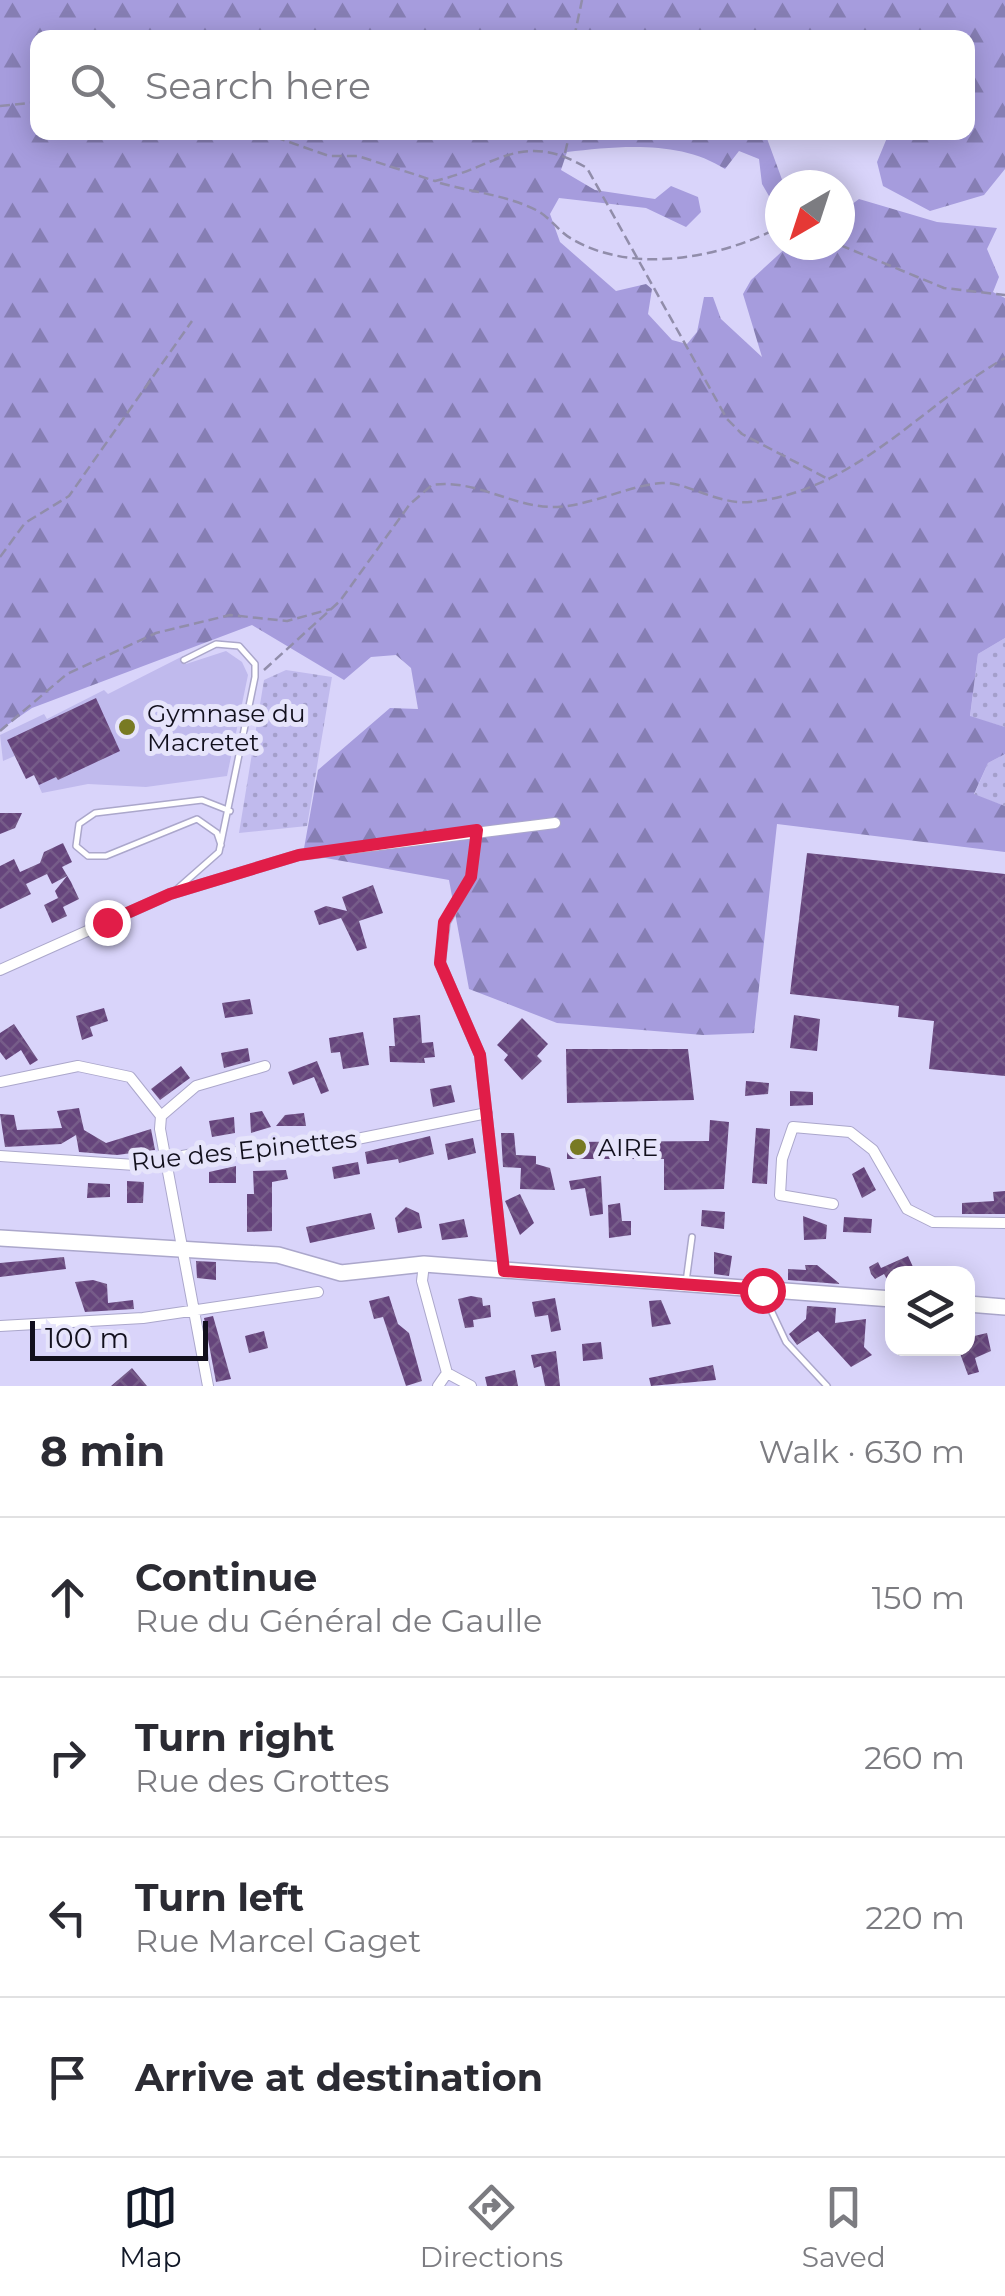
<!DOCTYPE html>
<meta charset="utf-8">
<style>
:root{--surface:#fff;--page:#f7f7f7;--text:#2b2b33;--muted:#7c7c81;--line:#e1e1e2;--accent:#111827}
body{margin:0;font-family:Montserrat,sans-serif;background:var(--page);color:var(--text)}
.controls{position:absolute;right:30px;bottom:30px;display:grid;overflow:hidden;border-radius:20px;box-shadow:0 5px 25px #0003}
.controls button{width:90px;height:90px;display:grid;place-items:center;padding:0;border:0;border-bottom:2px solid var(--line);background:var(--surface);color:var(--text);font:50px sans-serif}
.compass{position:absolute;left:765px;top:170px;width:90px;height:90px;border-radius:50%;background:var(--surface);box-shadow:0 5px 25px #0003;rotate:219deg}
.scale{position:absolute;left:30px;bottom:25px;width:178px;box-sizing:border-box;padding-left:10px;border:5px solid #12101d;border-top:0;font-size:28px;line-height:35px;white-space:nowrap;color:#12101d;-webkit-text-stroke:8px #e6e4fb;paint-order:stroke}
.stop{position:absolute;width:30px;height:30px;margin:-22px;border:8px solid #e11d48;border-radius:50%;background:#fff}
.stop.end{background:#e11d48;border-color:#fff;box-shadow:0 2px 10px #0008}
.list{margin:0;padding:0;list-style:none}
h2{display:flex;justify-content:space-between;align-items:center;height:130px;margin:0;padding:0 40px;font-size:42px}
h2 small{font-size:32px;font-weight:400;color:var(--muted)}
.list li{display:grid;grid-template-columns:65px 1fr auto;gap:30px;align-items:center;box-sizing:border-box;height:160px;padding:0 40px;border-top:2px solid var(--line)}
.list b{display:block;font-size:38px;white-space:nowrap}
.list p{margin:0;font-size:32px;white-space:nowrap;color:var(--muted)}
.list em{font-size:32px;font-style:normal;color:var(--muted)}
.icon{flex:none;width:55px;height:55px;fill:none;stroke:currentColor;stroke-width:2;stroke-linecap:round;stroke-linejoin:round}
.map{position:relative;flex:none;width:1005px;height:1386px;overflow:hidden}
.search{position:absolute;background:var(--surface);box-shadow:0 5px 25px #0003;left:30px;right:30px;top:30px;height:110px;display:flex;align-items:center;gap:25px;box-sizing:border-box;padding:0 35px;border-radius:20px;color:var(--muted);font-size:38px}
.sheet{height:770px;background:var(--surface)}
nav{display:flex;justify-content:space-around;align-items:center;box-sizing:border-box;height:140px;border-top:2px solid var(--line);background:var(--surface);font-size:28px;color:var(--muted)}
nav a{display:grid;justify-items:center;gap:5px}
nav .on{color:var(--accent)}
.map>svg:first-child{display:block}
.grass{fill:url(#grass-dots)}
.forest{fill:url(#forest-firs)}
.pitch{fill:#c0baed}
.building{fill:url(#building-cross-hatch)}
.lines{fill:none;stroke-linecap:round;stroke-linejoin:round}
.lane-casing{stroke:#aba7cb;stroke-width:8}
.street-casing{stroke:#aba7cb;stroke-width:12}
.secondary-casing{stroke:#aba7cb;stroke-width:18}
.path{stroke:#918daa;stroke-width:2.5;stroke-dasharray:10 5;stroke-linecap:butt}
.lane{stroke:#fff;stroke-width:5}
.street{stroke:#fff;stroke-width:10}
.secondary{stroke:#fff;stroke-width:15}
.route{stroke:#e11d48;stroke-width:12}
.poi-dot{fill:#787a23;stroke:#e6e4fb;stroke-width:4}
.labels{text-anchor:middle;stroke-width:10;stroke-linejoin:round;paint-order:stroke}
.poi-label{font-size:25px;fill:#12101d;stroke:#e6e4fb;text-anchor:start}
.street-label{font-size:25px;fill:#12101d;stroke:#e6e4fb}
</style>
<div class="map">
<svg width="1005" height="1386" viewBox="0 0 1005 1386">
<defs>
<pattern id="grass-dots" width="8" height="8" patternUnits="userSpaceOnUse" patternTransform="scale(2.5)"><rect width="8" height="8" fill="#c0baed"/><path d="M2 2h.1M6 6h.1" fill="none" stroke="#a49fcb" stroke-width="1.8" stroke-linecap="round"/></pattern>
<pattern id="forest-firs" width="22" height="20" patternUnits="userSpaceOnUse" patternTransform="scale(2.5)"><rect width="22" height="20" fill="#a69cdd"/><path d="M5 1l3.5 6h-7zM16 11l3.5 6h-7z" fill="#867eb3"/></pattern>
<pattern id="building-cross-hatch" width="8" height="8" patternUnits="userSpaceOnUse" patternTransform="scale(2.5)"><rect width="8" height="8" fill="#66457c"/><path d="M0 0l8 8M0 8l8-8" fill="none" stroke="#765c89"/></pattern>
</defs>
<rect width="100%" height="100%" fill="#d9d4fa"/>
<path class="grass" d="M1005,638V727L970,717L978,654Z
M286,670L332,677L307,826L239,833L264,680Z
M1005,754V806L974,795L988,763Z"/>
<path class="forest" d="M0,0H1005V169L984,195L930,211L883,186L877,162L889,133L968,132V38H38V132L765,133L784,185H780V203H773L762,184L759,159L739,151L725,169C680,140 619,146 567,152L561,170L595,190L655,199L671,186L698,197L701,212L686,227L646,208L559,198L550,214L560,242L616,291L646,284L652,289L648,314L672,340L687,344L697,332L704,297H713L721,319L762,357L743,294L751,280L789,245H840V213L859,199L937,222L997,228L987,249L999,277L993,292L1005,298V638L978,654L970,716L1005,727V754L988,763L974,794L1005,806V852L777,824L754,1033L703,1035L557,1023L469,989L449,880L303,854L318,770L390,708L418,709L411,668L396,655L371,657L344,680L252,625L32,708L0,730Z"/>
<path class="pitch" d="M226,651L242,662L248,675L227,776L146,787L88,784L42,793L24,752L3,761L0,735L44,714L47,719L104,690L108,694L183,656L186,664Z"/>
<path class="building" d="M96,698L120,751L58,780L56,777L39,785L34,775L26,779L7,740Z
M0,813H22L15,828L0,834Z
M63,843L72,862L62,867L71,882L79,899L63,907L67,916L52,923L44,905L58,898L55,891L67,876L52,884L47,874L26,884L31,894L0,909V866L14,859L20,872L40,863L44,852Z
M807,853L1005,874V1076L929,1069L934,1021L898,1017L899,1006L790,994Z
M373,885L383,913L359,921L367,948L357,951L341,918L319,925L314,911L326,906L347,911L342,897Z
M250,999L253,1014L225,1018L222,1003Z
M104,1008L108,1021L90,1027L93,1036L82,1040L76,1016Z
M420,1015L422,1043L433,1042L435,1057L424,1058L425,1063L390,1062L389,1046H395L393,1018Z
M794,1015L820,1019L817,1051L790,1048Z
M522,1018L548,1044L537,1056L542,1061L522,1080L504,1060L508,1055L497,1045Z
M14,1024L38,1060L30,1065L21,1050L6,1060L0,1052V1033Z
M363,1032L369,1065L343,1069L340,1052L331,1053L329,1038Z
M248,1048L250,1061L224,1068L221,1053Z
M566,1049H688L694,1100L567,1103Z
M317,1061L329,1091L321,1094L314,1077L293,1085L288,1072Z
M181,1066L190,1078L160,1100L151,1089Z
M746,1081L769,1083L768,1094L745,1096Z
M451,1085L455,1102L433,1107L430,1089Z
M790,1091L813,1092V1105L790,1106Z
M79,1108L84,1130L106,1143L151,1129L155,1150L117,1155L79,1152L76,1135L61,1144L5,1147L0,1114L14,1115L17,1130L62,1128L57,1111Z
M262,1111L271,1127L251,1133L250,1113Z
M304,1113L306,1126H276L285,1115Z
M234,1117L235,1133L212,1137L209,1121Z
M710,1120L729,1122L724,1189L664,1190V1159H567V1142L709,1141Z
M756,1128L770,1129L767,1184L752,1183Z
M501,1133H514L516,1155L536,1156V1164L550,1168L555,1190L520,1189L521,1168L503,1167Z
M430,1136L434,1154L399,1163L398,1159L367,1164L365,1152Z
M473,1138L476,1153L448,1160L445,1144Z
M358,1162L360,1174L334,1179L332,1167Z
M236,1166V1183H209V1172Z
M864,1167L876,1190L862,1198L852,1174Z
M286,1170L288,1179L272,1182V1231L247,1232V1194H254L253,1171Z
M601,1176L603,1214L590,1216L585,1188L571,1190L569,1181Z
M127,1181L144,1182L143,1203H127Z
M88,1183L110,1184V1197L87,1198Z
M1005,1191V1214H962V1203L994,1201L993,1192Z
M520,1194L534,1223L520,1235L505,1201Z
M620,1203L622,1221H631V1235L609,1238L608,1205Z
M406,1207L419,1213L422,1228L398,1233L395,1218Z
M702,1210L725,1212L724,1229L701,1226Z
M371,1213L375,1229L310,1243L306,1227Z
M803,1216L827,1225L826,1239L804,1240Z
M844,1217L872,1219L871,1233L843,1232Z
M464,1219L468,1237L442,1240L439,1224Z
M714,1252L732,1256L729,1276L714,1274Z
M908,1256L914,1269L892,1274V1288L884,1274L875,1279L871,1274L869,1267L878,1262L881,1268Z
M64,1257L66,1269L0,1277V1263Z
M196,1261L216,1262V1280L197,1278Z
M805,1265H817L840,1284L788,1280V1269L806,1270Z
M93,1280L107,1284L108,1303L133,1300L134,1309L85,1312L75,1282Z
M389,1296L398,1324L409,1333L422,1381L406,1386L383,1317L374,1319L369,1301Z
M471,1296L482,1298L483,1306L490,1305L491,1317L473,1320L474,1327L465,1328L458,1299Z
M555,1298L561,1330L551,1332L548,1315L535,1317L532,1302Z
M661,1300L671,1324L652,1327L649,1301Z
M807,1306L836,1308L835,1323L866,1319L864,1347L872,1355L851,1367L818,1331L797,1345L789,1334L806,1319Z
M213,1316L231,1379L216,1382L204,1318Z
M264,1331L268,1348L249,1353L245,1336Z
M987,1333L991,1351L975,1358L979,1372L968,1375L958,1348H968L970,1337Z
M601,1342L603,1359L583,1361L582,1344Z
M556,1351L560,1386H545L541,1366L534,1368L531,1355Z
M713,1365L716,1380L651,1386L649,1378Z
M132,1368L147,1386H111Z
M515,1370L518,1386H487L485,1377Z"/>
<g class="lines">
<defs>
<path id="lane" d="M221,845L217,833L197,819L106,856H88L76,846L79,824L95,813L202,800L230,811
M177,889L219,852L255,677V664L239,646L216,644L184,660
M686,1282L692,1237
M762,1291L786,1342L827,1386"/>
<path id="street" d="M477,830L471,877L445,922L440,963L480,1055L504,1271
M0,970L170,894L299,855L555,823
M0,1082L78,1066L130,1077L161,1116
M0,1156L135,1165L193,1154L307,1149L487,1113
M833,1204L780,1195L782,1159L793,1127L850,1132L873,1150L907,1209L933,1222L1005,1223
M424,1264L422,1281L447,1373L471,1386
M0,1326L143,1318L318,1292
M208,1386L160,1129L161,1116L196,1086L265,1066
M438,1386L447,1373"/>
<path id="secondary" d="M0,1238L278,1255L341,1273L424,1264L892,1299
M968,1304L1005,1307"/>
</defs>
<use href="#lane" class="lane-casing"/>
<use href="#street" class="street-casing"/>
<use href="#secondary" class="secondary-casing"/>
<path class="path" d="M574,38L582,0
M0,106L38,102
M261,132L329,156H358L435,181C497,167 521,129 587,168L727,419L742,434L830,480
M565,153L570,132
M440,183C472,192 506,195 536,210C550,217 559,232 572,239C633,275 720,258 780,227
M840,245L944,288L1005,295
M0,557L25,523L69,496L192,321
M264,670L340,601L410,504L432,485C475,479 508,505 550,507C587,508 625,486 662,483C685,481 717,505 750,502C854,492 919,407 1005,358
M0,731L67,674L156,633L230,615L287,621L331,609"/>
<use href="#lane" class="lane"/>
<use href="#street" class="street"/>
<use href="#secondary" class="secondary"/>
</g>
<g class="lines">
<path class="route" d="M107,922L170,894L299,855L477,830L471,877L444,922L440,963L480,1055L504,1271L762,1290"/>
</g>
<g class="poi-dot">
<circle cx="127" cy="727" r="10"/>
<circle cx="578" cy="1147" r="10"/>
</g>
<g class="labels">
<g class="poi-label">
<text x="147" y="722">Gymnase du<tspan x="147" dy="29">Macretet</tspan></text>
<text x="598" y="1156">AIRE</text>
</g>
<g class="street-label">
<text transform="translate(244 1150) rotate(-6)" y="9">Rue des Epinettes</text>
</g>
</g>
</svg>
<div class="controls">
<button><svg class="icon" aria-label="layers" viewBox="0 0 24 24"><path d="M12 4l9 5-9 5-9-5zM3 14l9 5 9-5"/></svg></button>
</div>
<svg class="compass" viewBox="-18 -18 36 36"><path d="M0-13l5 13h-10z" fill="#e53935"/><path d="M0 13l5-13h-10z" fill="#7c7c81"/></svg>
<div class="scale">100 m</div>
<div class="stop" style="left:762px;top:1290px"></div>
<div class="stop end" style="left:107px;top:922px"></div>
<div class="search"><svg class="icon" aria-label="search" viewBox="0 0 24 24"><circle cx="10" cy="10" r="6"/><path d="M15 15l6 6"/></svg>Search here</div>
</div>
<section class="sheet">
<h2>8 min<small>Walk · 630 m</small></h2>
<ul class="list">
<li><svg class="icon" aria-label="ahead" viewBox="0 0 24 24"><path d="M12 20V5M6 11l6-6 6 6"/></svg><div><b>Continue</b><p>Rue du Général de Gaulle</p></div><em>150 m</em></li>
<li><svg class="icon" aria-label="right" viewBox="0 0 24 24"><path d="M7 20v-9h11M14 6l5 5-5 5"/></svg><div><b>Turn right</b><p>Rue des Grottes</p></div><em>260 m</em></li>
<li><svg class="icon" aria-label="left" viewBox="0 0 24 24"><path d="M17 20v-9H6M10 6l-5 5 5 5"/></svg><div><b>Turn left</b><p>Rue Marcel Gaget</p></div><em>220 m</em></li>
<li><svg class="icon" aria-label="arrive" viewBox="0 0 24 24"><path d="M6 21V4h12l-3 4 3 4H6"/></svg><div><b>Arrive at destination</b></div></li>
</ul>
</section>
<nav>
<a class="on"><svg class="icon" aria-label="map" viewBox="0 0 24 24"><path d="M3 6l6-2 6 2 6-2v14l-6 2-6-2-6 2zM9 4v14M15 6v14"/></svg>Map</a>
<a><svg class="icon" aria-label="directions" viewBox="0 0 24 24"><path d="M12 3l9 9-9 9-9-9zM9 14v-3h6M13 9l2 2-2 2"/></svg>Directions</a>
<a><svg class="icon" aria-label="saved" viewBox="0 0 24 24"><path d="M7 4h10v16l-5-4-5 4z"/></svg>Saved</a>
</nav>
